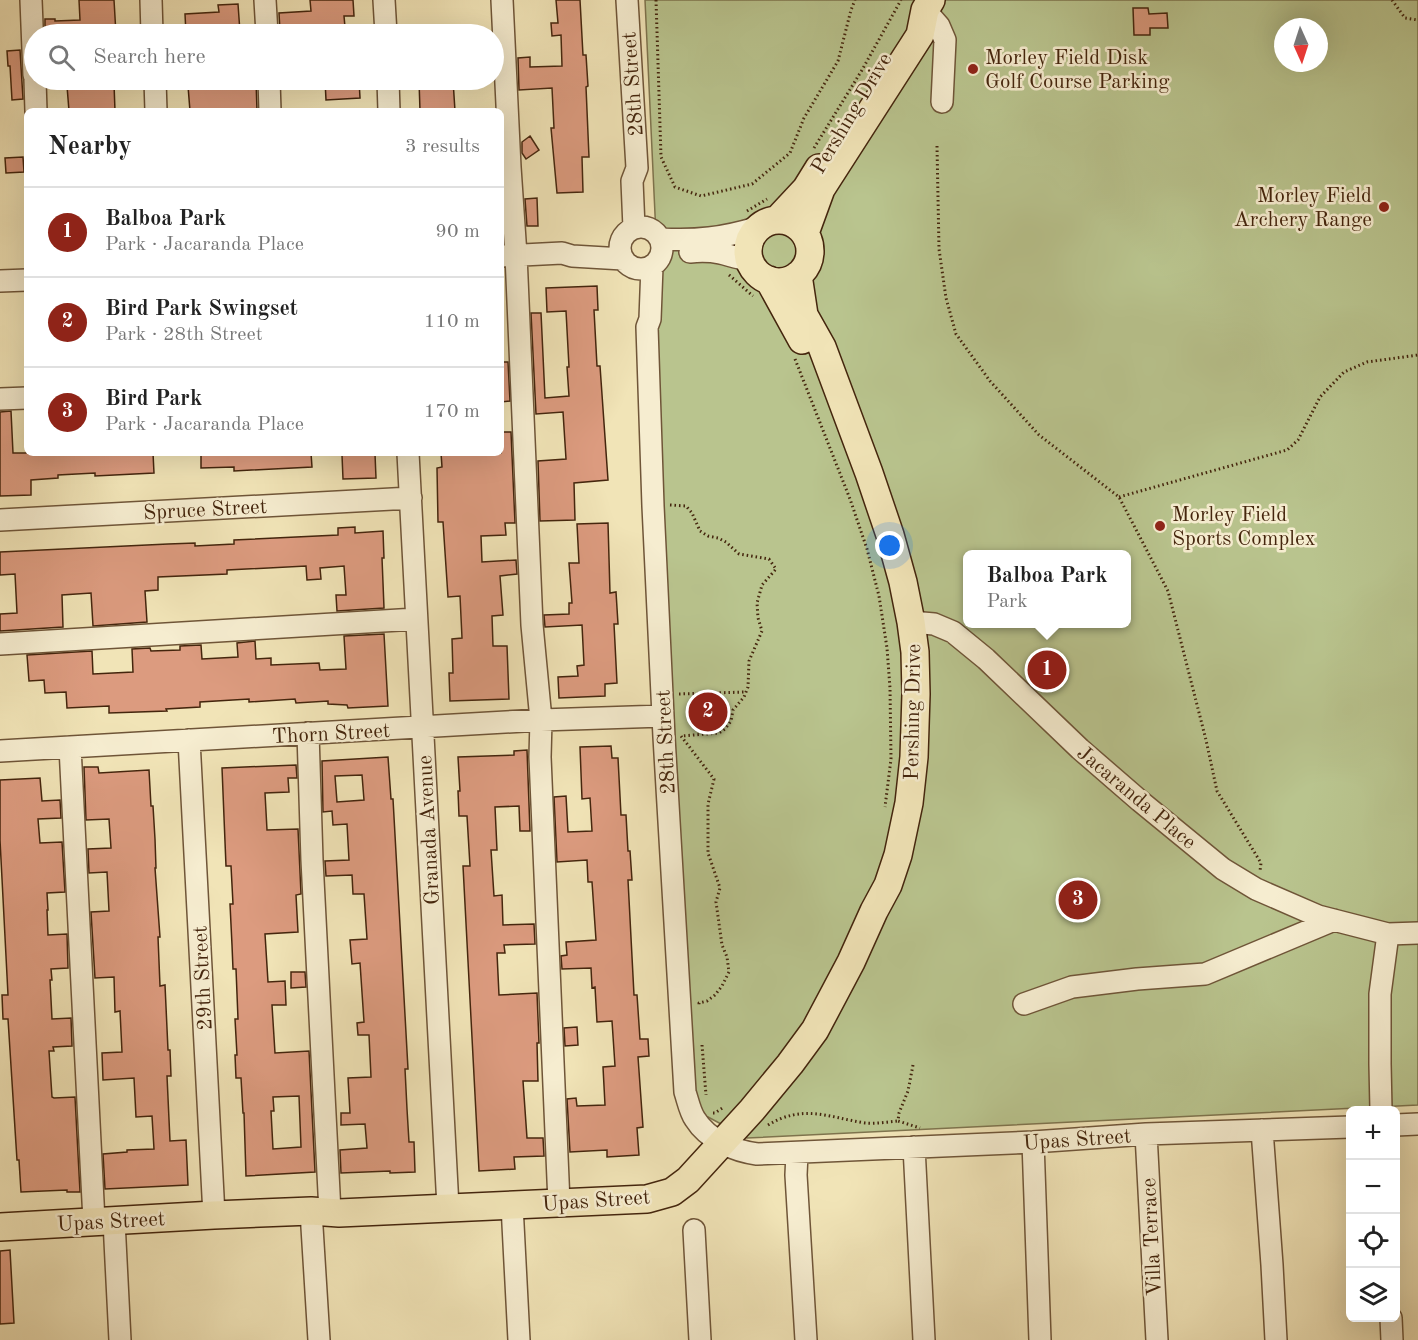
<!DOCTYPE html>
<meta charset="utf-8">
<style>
:root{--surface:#fff;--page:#f2f2f2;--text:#222;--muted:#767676;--line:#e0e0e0;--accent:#8f2418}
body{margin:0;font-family:"Old Standard TT",serif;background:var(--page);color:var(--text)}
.controls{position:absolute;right:18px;bottom:18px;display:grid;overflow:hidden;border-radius:9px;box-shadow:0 6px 24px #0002}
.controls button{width:54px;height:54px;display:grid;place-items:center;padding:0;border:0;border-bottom:2px solid var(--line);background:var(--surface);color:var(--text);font:30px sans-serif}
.compass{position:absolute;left:1274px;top:18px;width:54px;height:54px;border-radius:50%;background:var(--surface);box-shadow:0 6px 24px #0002;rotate:177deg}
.you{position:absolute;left:890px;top:546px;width:21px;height:21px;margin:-15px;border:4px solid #fff;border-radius:50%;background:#1a73e8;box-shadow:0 0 0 9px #1a73e833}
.badge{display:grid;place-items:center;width:39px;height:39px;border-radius:50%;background:var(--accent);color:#fff;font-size:20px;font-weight:700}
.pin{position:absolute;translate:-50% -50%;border:3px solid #fff;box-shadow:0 2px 6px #0006}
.popup{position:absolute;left:963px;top:550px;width:168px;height:78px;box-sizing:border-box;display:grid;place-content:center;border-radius:9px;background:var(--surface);filter:drop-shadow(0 2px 4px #0005);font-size:20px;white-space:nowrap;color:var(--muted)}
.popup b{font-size:22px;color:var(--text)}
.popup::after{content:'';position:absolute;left:50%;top:100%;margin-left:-12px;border:12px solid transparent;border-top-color:var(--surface)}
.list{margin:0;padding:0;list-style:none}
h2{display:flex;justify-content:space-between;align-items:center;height:78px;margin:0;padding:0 24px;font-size:26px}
h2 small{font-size:20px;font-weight:400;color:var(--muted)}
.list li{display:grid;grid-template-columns:39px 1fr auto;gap:18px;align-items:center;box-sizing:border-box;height:90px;padding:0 24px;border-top:2px solid var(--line)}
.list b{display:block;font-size:22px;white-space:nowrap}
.list p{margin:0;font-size:20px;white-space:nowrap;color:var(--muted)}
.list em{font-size:20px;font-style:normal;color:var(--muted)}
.icon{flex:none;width:33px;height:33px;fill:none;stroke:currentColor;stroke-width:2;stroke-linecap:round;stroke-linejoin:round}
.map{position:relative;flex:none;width:1418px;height:1340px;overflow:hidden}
.search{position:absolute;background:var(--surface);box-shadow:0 6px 24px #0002;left:24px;top:24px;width:480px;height:66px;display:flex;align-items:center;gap:15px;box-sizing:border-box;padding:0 21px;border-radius:33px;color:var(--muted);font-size:22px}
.panel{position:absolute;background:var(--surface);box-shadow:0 6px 24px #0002;left:24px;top:108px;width:480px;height:348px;border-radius:9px}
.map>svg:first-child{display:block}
.green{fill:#b9c48e;stroke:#7e744e;stroke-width:1.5;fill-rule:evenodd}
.building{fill:#dc9b7f;stroke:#44250d;stroke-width:1.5;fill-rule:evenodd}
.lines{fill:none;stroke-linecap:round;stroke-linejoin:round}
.minor-casing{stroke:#6f5538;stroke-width:24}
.major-casing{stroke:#44250d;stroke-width:30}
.path{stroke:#44250d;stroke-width:3;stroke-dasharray:1.5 3;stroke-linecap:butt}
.minor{stroke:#f6edd0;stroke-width:21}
.major{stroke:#f1e4b7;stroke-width:27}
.poi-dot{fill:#8f2418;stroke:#f6edd0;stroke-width:2}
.labels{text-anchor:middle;stroke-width:5;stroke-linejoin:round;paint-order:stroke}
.poi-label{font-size:21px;fill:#44250d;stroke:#f6edd0;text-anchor:start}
.street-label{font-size:21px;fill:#44250d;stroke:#f6edd0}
</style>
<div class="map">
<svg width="1418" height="1340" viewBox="0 0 1418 1340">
<rect width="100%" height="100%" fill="#f1e4b7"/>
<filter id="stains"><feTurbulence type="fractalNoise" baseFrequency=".00333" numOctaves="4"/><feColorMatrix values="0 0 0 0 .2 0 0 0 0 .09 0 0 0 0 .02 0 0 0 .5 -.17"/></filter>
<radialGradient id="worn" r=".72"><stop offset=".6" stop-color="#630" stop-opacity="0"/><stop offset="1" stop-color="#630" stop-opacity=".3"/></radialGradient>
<path class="green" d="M645,0H1418V1105L747,1138L708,1117L694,1128L650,256L657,257ZM1283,27H1319V63H1283ZM968,554H1126V624H968Z"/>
<path class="building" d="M79,0H114L116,34H45V19H55V21L80,20Z
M310,0H353L354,16H344L345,27L280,31L279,13L311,11Z
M556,0H580L583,55H586L588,86L586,87L589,157H582L583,192L557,193L551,128H554L552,88L519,90L518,58L530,57V67L562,66L561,35L552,36L551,23H558Z
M238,4L240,32L186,34L185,14L219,12L218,5Z
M1133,8H1148L1149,14L1167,13L1168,28H1150V35H1134Z
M20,50L23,99L12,100L10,66H8L7,51Z
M232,80H256L257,111H190L188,86L232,84Z
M325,80H359L360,98L326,100Z
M419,80H453L455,111H420Z
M114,84L115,111H69L67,86Z
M530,136L539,150L526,159L522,153V142Z
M23,157L24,172L6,173L5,158Z
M537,198L538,226H527L525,199Z
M597,286L598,310H594L597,366H600L608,480L574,483L575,520L540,521L538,461L566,459L563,412L536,414L531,313H541L545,398L569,396L567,367H569L566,311L547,312L546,288Z
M501,362H508L510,401L501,402Z
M11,411L13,453H153L154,473L95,476V473L58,475V478L31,480V495L0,496V412Z
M501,432H511L515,523H505L506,535L481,536L482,562L516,560L517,574L500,576L503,615L492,616L493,646H507L509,699L450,701L449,673H453L452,639L462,638L460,596L448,597L443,522H438L437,468L442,467L441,453H501Z
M201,453H311L312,467L234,471V467L201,468Z
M375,454L376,478L343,479L342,455Z
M608,523L610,593L616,592L618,624H614L617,683L605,684V696L559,698L558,677L578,676L577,666L584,665L582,625L545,627L544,615L569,614V603H572L569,563H579L577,524Z
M355,527V533L383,531L384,558H382L384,608L337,611L336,595H346L344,566L320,568L321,579L307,580L306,566L227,570V574L158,577V590L145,591L147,622L93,626L91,593L62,595L63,627L0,631V614L17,613L15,574L0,575V552L168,544L195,543V546L234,544V540L338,535V528Z
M384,634L388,706L348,708L347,705L328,704V701L296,703L295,699L249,702V699L200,702V707L166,709L167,711L109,713V706L67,708L66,692L45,693L44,680L29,681L27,655L92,651L93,674L133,672L132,649L150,648L151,651L180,650V646L201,645L202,659L238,657L237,643L255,641L256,659L271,658V665L319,663L320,670L346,669L344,636Z
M611,746L612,758H618L621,815H626L628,851H630L632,880H628L634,995H637L640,1039H648L649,1056L638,1057L643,1127L637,1128L639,1155L607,1157V1150L570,1152L567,1099L576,1098L577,1106L605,1105L603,1067L615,1066L612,1021L597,1022L595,987L592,988L591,968L562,969L561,956L567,955L566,942L596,940L592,882H588L587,860L557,862L554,797L566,796L568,832L592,831L590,798L582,799L580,747Z
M527,750L530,831H520L519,806L495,807L497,850H491L494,896L502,895L503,925L534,924L535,944L504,945L505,953H497L499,995L537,993L539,1043H537L538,1081H523L527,1138H543L544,1156L514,1157L515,1169L479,1171L463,866H470L467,816H459L458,791H460L458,757L514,755V751Z
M388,757L391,799H393L408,1069H405L407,1109L409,1142H414L415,1172L390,1173V1171L341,1173L340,1150L367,1148L365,1124L341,1125V1113H350L348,1078L371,1077L369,1035H358L357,1023L364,1022L360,963L352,964L350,940L367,939L364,894H353L352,875L326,876L325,861L349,860L347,824L333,825L332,811L323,812L322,761ZM362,775L364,800L337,802L335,776Z
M296,765L297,778H288L289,792L265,793L267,830L298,829L301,894L296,895L298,932L265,934L268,982L285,981L286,1005H272L275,1053L309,1051L315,1172L246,1176L244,1113H243L241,1078H236L235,1055H237L235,1019H238L236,969H233L232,945L230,904H233L231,866H226L222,768ZM299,1096L301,1147L273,1149L271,1111H274L273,1097Z
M84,767H98L99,773L149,770L151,806H153L155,839L156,868H155L160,937H158L160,986L165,985L168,1050H170L171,1076H167L170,1141L186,1140L188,1185L105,1189L103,1154L127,1152V1150L154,1149L152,1116L136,1117L134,1078L103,1080L102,1053L122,1052L120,1011L115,1012L114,977L95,978L91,912L109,911L107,872L89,873L88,849L111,848L109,819L86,820Z
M40,778L42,801L60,800L61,818L38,819L40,843L62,842L65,892L47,893L48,910H47L48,935L67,934L68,968L51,969L52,980H50L52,1019L71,1018L72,1046L53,1047L54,1051H49L52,1097L54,1098L75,1097L80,1192H67V1190L21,1192L19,1160H17L8,1019H3L2,995H8L0,840V780Z
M291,972H305L306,987L291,988Z
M577,1027L578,1045L565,1046L564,1028Z
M10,1250L14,1323L0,1324V1251Z"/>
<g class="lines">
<defs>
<path id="minor" d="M31,0L34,75
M151,0L152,34
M265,0L267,34
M384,0L386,34
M502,0L510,167L516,255L532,625L541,720L540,757L559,1203
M627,0L637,168L632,181L634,228
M925,10L939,26L945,40L942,102
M35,80L36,111
M155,80L156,111
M269,80L270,111
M388,80L389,111
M620 248a21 21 0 1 1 42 0a21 21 0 1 1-42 0Z
M661,239C696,241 723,238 756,228
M690,252C700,251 710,251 720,253C730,255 738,259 749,259
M501,256L562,253L572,256L623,259
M652,266L650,319L647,327L653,506L664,737L685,1092C688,1101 690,1112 695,1119C708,1140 735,1151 757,1154L1033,1142L1146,1134L1350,1127
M0,281L27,280
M0,399L27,398
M408,453L448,1207
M0,520L411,498
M911,622L934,624L953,632L986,659L1080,749L1140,801L1223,869L1256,889L1318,916L1388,934L1418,933
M0,644L416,619
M308,733L312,860L330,1212
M189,740L214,1215
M70,747L94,1221
M0,751L541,720L663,716
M1024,1004L1072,987L1137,979L1205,974L1334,920
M1381,1110L1380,1064V994L1388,934
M1396,1125L1418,1124
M1262,1130L1272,1265L1276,1340
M1146,1134L1157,1340
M1033,1142L1040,1340
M914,1147L924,1340
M797,1153L796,1175L806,1340
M512,1205L519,1340
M311,1211L319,1340
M114,1221L120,1340
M694,1230L700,1340
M1391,1318L1392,1340"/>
<path id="major" d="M778,219L806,189L819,168
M748 251a31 31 0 1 1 62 0a31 31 0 1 1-62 0Z
M805,233L821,189L920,35L925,10L931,0
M769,280L802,340
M0,1227L214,1215L311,1211L339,1213L647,1199L672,1192L688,1180L752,1110L790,1064L815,1030L851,962L874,911L888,885L898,855L909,803L914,757L916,694L915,652L911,622L903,582L890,535L869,473L822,347L804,315L798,275"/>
</defs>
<use href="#minor" class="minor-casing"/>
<use href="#major" class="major-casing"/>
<path class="path" d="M656,0L661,157L675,187L701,196L752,184L790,153L804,118L838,61L851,10L855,0
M1392,0L1405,18L1418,20
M937,146L939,249L946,298L956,334L990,381L1039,435L1119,497L1168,591L1206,740L1217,791L1261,863L1260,871
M814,148L862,70L901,0
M747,211L767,199
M729,275L753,296
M795,359L850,499L867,549L879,596L887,648L890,688L891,759L885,807
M1119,497L1287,450L1298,440L1320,397L1344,372L1367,362L1418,355
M670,505L686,506L692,513L700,531L708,536L718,538L726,542L739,554L769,559L776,569L762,585L757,603L758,618L762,631L749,661L748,687L744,697L733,710L731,721L725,729L719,733L681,736L714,779L708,804V853L720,888L716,902L722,945L727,957L729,972L722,986L715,995L707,1001L699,1003V1006
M679,694L746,692
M702,1045L706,1095
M913,1065L908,1091L899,1113L898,1121L920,1128
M713,1113H715L724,1107
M768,1125C803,1104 828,1117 865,1123C875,1124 887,1122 898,1121"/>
<use href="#minor" class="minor"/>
<use href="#major" class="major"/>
</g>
<g class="poi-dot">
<circle cx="973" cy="69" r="6"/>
<circle cx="1384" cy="207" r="6"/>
<circle cx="1160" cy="526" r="6"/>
</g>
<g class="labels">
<g class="poi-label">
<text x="985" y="64">Morley Field Disk<tspan x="985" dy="24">Golf Course Parking</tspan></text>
<text x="1372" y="202" text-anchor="end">Morley Field<tspan x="1372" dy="24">Archery Range</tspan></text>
<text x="1172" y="521">Morley Field<tspan x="1172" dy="24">Sports Complex</tspan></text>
</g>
<g class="street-label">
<text transform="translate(632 84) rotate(-94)" y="7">28th Street</text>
<text transform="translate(851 113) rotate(-59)" y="7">Pershing Drive</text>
<text transform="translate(205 509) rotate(-3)" y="7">Spruce Street</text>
<text transform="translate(912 712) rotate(-89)" y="7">Pershing Drive</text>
<text transform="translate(331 733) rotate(-3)" y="7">Thorn Street</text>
<text transform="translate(665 742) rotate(-93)" y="7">28th Street</text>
<text transform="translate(1137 797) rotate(40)" y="7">Jacaranda Place</text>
<text transform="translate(428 830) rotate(-93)" y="7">Granada Avenue</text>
<text transform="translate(202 978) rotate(-93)" y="7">29th Street</text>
<text transform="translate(1077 1139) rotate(-4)" y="7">Upas Street</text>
<text transform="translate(596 1200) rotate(-4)" y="7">Upas Street</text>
<text transform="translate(111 1221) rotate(-3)" y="7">Upas Street</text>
<text transform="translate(1151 1237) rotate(-93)" y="7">Villa Terrace</text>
</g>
</g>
<rect width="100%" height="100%" filter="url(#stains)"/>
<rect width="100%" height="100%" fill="url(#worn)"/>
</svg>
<div class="controls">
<button>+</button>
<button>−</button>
<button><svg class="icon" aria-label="locate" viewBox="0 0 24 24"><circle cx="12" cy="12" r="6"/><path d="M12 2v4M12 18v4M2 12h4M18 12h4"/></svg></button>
<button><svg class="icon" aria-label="layers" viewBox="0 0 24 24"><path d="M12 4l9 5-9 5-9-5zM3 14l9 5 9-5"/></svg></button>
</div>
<svg class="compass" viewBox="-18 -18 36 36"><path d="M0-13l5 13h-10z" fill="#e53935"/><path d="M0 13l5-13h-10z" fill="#767676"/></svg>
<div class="you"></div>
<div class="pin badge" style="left:1047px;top:670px">1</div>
<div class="popup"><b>Balboa Park</b>Park</div>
<div class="pin badge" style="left:708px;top:712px">2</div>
<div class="pin badge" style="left:1078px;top:900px">3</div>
<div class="search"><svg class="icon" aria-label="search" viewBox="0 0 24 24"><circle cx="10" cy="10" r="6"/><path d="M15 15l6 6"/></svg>Search here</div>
<section class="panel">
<h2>Nearby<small>3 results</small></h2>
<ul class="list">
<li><span class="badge">1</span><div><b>Balboa Park</b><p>Park · Jacaranda Place</p></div><em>90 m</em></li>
<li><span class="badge">2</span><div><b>Bird Park Swingset</b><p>Park · 28th Street</p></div><em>110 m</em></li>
<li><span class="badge">3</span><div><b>Bird Park</b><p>Park · Jacaranda Place</p></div><em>170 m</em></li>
</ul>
</section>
</div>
